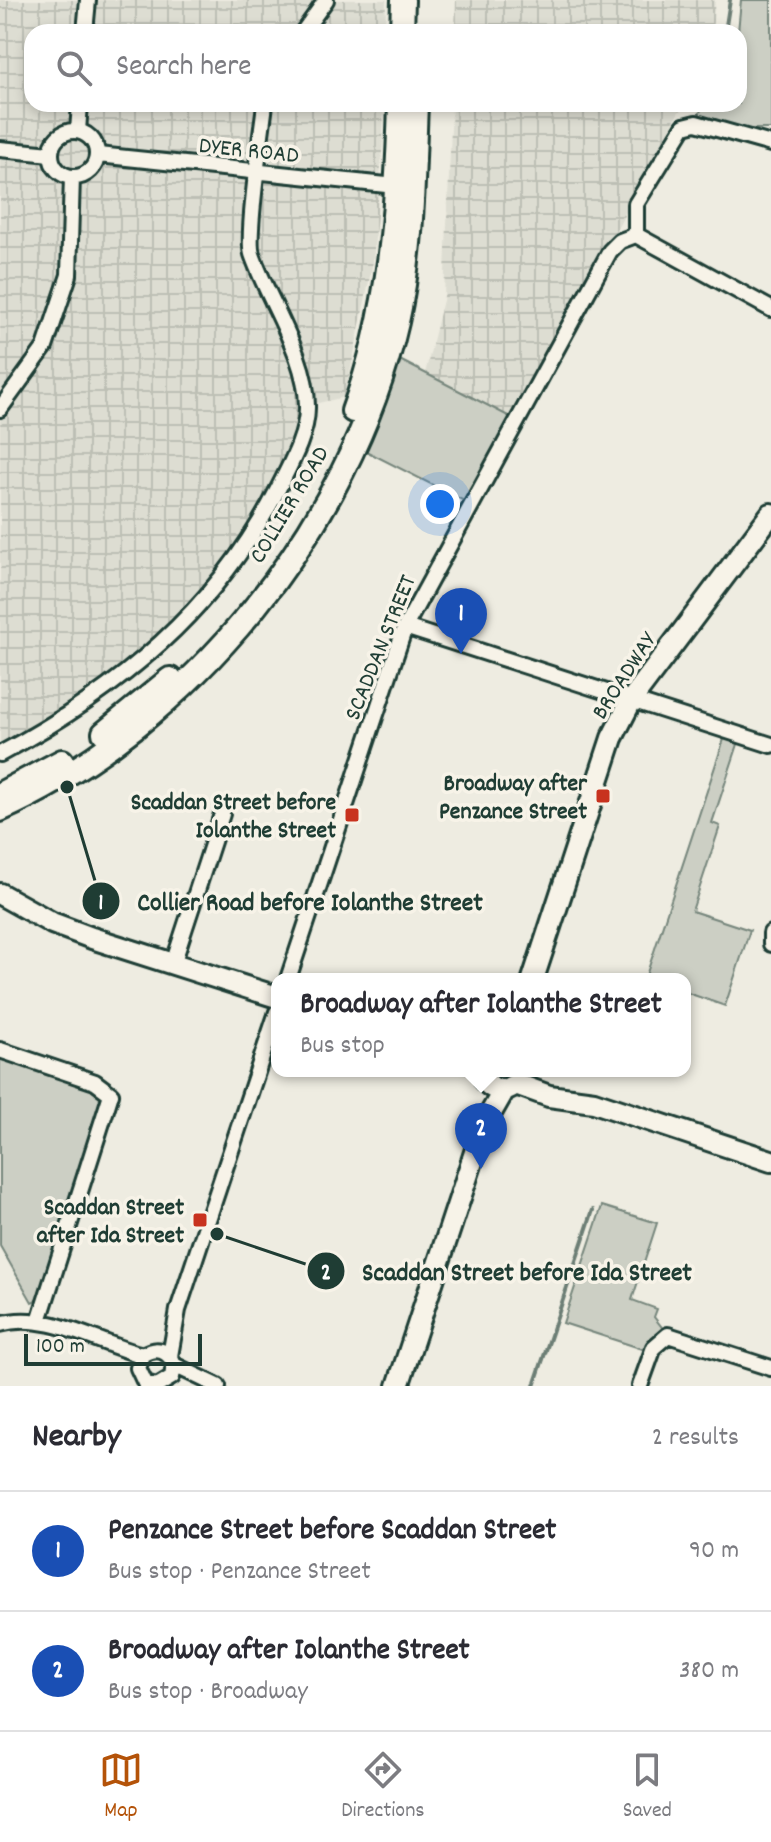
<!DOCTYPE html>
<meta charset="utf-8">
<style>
:root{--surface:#fff;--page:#f2f2f3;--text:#2b2b33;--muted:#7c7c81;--line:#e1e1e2;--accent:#b45309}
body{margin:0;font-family:Dekko,sans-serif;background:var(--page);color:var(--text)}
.scale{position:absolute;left:24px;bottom:20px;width:178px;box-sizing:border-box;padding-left:8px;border:4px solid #1f3d34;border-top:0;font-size:22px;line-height:28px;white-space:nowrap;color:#1f3d34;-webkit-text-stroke:6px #f7f3e8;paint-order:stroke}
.you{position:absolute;left:440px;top:504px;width:28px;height:28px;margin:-20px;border:6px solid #fff;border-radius:50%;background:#1a73e8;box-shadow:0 0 0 12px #1a73e833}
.badge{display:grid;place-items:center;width:52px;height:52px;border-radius:50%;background:var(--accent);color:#fff;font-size:26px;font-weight:700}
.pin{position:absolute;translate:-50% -66px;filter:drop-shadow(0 2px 4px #0008)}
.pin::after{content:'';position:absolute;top:42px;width:28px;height:24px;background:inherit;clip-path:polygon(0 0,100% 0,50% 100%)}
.popup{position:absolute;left:271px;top:973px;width:420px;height:104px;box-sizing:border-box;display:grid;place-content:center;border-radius:16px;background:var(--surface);filter:drop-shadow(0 2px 6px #0005);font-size:26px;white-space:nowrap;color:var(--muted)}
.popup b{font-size:30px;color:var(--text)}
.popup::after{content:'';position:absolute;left:50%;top:100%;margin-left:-16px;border:16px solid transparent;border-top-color:var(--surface)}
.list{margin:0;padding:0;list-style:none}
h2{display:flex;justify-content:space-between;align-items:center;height:104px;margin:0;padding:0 32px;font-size:34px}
h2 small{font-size:26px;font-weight:400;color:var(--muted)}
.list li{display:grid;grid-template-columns:52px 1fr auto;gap:24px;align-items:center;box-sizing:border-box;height:120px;padding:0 32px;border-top:2px solid var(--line)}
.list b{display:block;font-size:30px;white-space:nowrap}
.list p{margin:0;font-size:26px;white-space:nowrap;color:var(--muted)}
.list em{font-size:26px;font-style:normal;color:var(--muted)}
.icon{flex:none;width:44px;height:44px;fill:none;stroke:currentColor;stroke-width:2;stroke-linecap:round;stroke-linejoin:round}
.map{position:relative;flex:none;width:771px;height:1386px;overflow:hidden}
.search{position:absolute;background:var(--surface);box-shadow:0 4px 12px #0003;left:24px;right:24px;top:24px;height:88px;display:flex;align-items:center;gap:20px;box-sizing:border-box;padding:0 28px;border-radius:24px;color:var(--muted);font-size:30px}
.sheet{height:344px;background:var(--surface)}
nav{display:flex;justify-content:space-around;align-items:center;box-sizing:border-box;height:112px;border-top:2px solid var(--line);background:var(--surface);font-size:22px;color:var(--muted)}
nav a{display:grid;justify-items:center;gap:4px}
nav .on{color:var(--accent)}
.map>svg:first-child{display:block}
.industrial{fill:url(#industrial-grid)}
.park{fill:#cccfc4;stroke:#76867c;stroke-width:2}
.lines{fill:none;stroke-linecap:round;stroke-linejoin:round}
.stream{stroke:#6c7e74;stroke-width:4}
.street-casing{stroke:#1f3d34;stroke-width:20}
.secondary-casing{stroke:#1f3d34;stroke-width:26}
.primary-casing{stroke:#1f3d34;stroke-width:28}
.street{stroke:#f7f3e8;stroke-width:14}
.secondary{stroke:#f7f3e8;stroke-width:20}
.primary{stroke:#f7f3e8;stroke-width:22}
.poi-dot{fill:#c8321e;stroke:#f7f3e8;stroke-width:3}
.labels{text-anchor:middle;stroke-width:7;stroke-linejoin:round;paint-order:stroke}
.street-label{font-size:24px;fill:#1f3d34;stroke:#f7f3e8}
.poi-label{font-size:24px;font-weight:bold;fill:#1f3d34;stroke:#f7f3e8;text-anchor:end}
.leader{fill:none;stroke:#1f3d34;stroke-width:3}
.callout-dot{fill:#1f3d34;stroke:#f7f3e8;stroke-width:3}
.mark-label{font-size:24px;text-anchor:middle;font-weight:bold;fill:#fff}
.callout-label{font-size:26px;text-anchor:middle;font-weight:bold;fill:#1f3d34;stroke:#f7f3e8;stroke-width:7;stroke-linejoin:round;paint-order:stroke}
</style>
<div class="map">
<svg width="771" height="1386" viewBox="0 0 771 1386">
<defs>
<pattern id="industrial-grid" width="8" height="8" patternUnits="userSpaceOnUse" patternTransform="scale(2)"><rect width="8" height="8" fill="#ddddd2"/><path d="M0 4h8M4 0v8" fill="none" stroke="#bdbfb5"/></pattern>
</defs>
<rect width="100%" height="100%" fill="#eeece1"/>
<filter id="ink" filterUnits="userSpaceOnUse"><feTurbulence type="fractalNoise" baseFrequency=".0125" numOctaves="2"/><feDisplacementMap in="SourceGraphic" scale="16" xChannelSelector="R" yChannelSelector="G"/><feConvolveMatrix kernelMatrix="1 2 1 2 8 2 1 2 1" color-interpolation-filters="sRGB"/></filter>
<g filter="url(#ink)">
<path class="industrial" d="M0,0H386L385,32H32V104H384L383,141L373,262L345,397L309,405L267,512L172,635L0,755Z
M456,0H715L712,32H455Z
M452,104H683L516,420L425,374L444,296Z"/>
<path class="park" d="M741,0H771V129H745L699,118L702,104H739L738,32Z
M388,354L516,420L470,504L354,445Z
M727,730L741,735L712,823L720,826L692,911L750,930L725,1006L685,992V979H645Z
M0,1050L111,1094L48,1294L32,1302L0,1246Z
M602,1206L657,1223L632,1300L657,1309L654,1317L668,1335L652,1352L563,1323Z"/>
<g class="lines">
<path class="stream" d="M725,32L730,0
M534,1386L593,1210"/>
<defs>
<path id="street" d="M85,32L88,0
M303,32L326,0
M51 154a23 23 0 1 1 46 0a23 23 0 1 1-46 0Z
M78,131L80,104
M0,149L51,154
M98,155L396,186
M636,235V204L684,126L696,123L771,144
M636,235L771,309
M0,409L45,347L69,275L72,177
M405,627L771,745
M0,754C118,691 218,609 279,487C291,463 307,435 307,408C308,357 268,301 252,254C246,236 262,130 265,104
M771,933V944
M173,964L222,814
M288,979L405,627L610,251L620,241L636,235
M0,1050L95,1082L111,1094L39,1321
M0,1324C46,1310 98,1344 143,1355
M170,1356L178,1310L277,1012
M174,1365L218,1386
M156,1386L145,1383L138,1368L143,1355C156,1346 169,1350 174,1365L172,1377L157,1386
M640,1386L654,1347L668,1335L771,1368"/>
<path id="secondary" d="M0,894L52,923L92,938L277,997
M533,979L612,738L632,699L771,514
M483,1071C485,1088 500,1095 514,1085
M516,1084L549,1096L594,1102L771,1161
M398,1386L484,1125L504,1090"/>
<path id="primary" d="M402,32L403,0
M353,411C390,312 397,209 400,104
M104,733L170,679
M0,794L62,761
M0,810C190,725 351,525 397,322C413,251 413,176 416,104"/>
</defs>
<use href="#street" class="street-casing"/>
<use href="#secondary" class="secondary-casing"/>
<use href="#primary" class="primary-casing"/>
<use href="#street" class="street"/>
<use href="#secondary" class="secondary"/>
<use href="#primary" class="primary"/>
</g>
</g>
<g class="poi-dot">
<rect x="595" y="788" width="16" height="16" rx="4"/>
<rect x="344" y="807" width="16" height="16" rx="4"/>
<rect x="192" y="1212" width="16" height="16" rx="4"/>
</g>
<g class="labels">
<g class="street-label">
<text transform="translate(249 149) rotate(6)" y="8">DYER ROAD</text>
<text transform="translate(288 504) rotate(-59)" y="8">COLLIER ROAD</text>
<text transform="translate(379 647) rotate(-68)" y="8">SCADDAN STREET</text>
<text transform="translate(623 675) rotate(-57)" y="8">BROADWAY</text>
</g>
<g class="poi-label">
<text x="587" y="790">Broadway after<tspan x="587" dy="28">Penzance Street</tspan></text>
<text x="336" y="809">Scaddan Street before<tspan x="336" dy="28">Iolanthe Street</tspan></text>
<text x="184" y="1214">Scaddan Street<tspan x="184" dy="28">after Ida Street</tspan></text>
</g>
</g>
<path class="leader" d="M67 787L101 901M217 1234L326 1271"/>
<g class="callout-dot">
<circle cx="67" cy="787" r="8"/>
<circle cx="217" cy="1234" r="8"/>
<circle cx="101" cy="901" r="20"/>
<circle cx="326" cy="1271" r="20"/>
</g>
<g class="mark-label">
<text x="101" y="909">1</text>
<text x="326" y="1279">2</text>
</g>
<g class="callout-label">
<text x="310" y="910">Collier Road before Iolanthe Street</text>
<text x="527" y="1280">Scaddan Street before Ida Street</text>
</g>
</svg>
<div class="scale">100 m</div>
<div class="you"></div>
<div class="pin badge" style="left:461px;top:654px;background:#1a4fb4">1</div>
<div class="pin badge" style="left:481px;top:1169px;background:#1a4fb4">2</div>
<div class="popup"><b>Broadway after Iolanthe Street</b>Bus stop</div>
<div class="search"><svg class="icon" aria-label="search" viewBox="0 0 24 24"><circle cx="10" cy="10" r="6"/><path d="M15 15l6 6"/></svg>Search here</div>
</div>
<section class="sheet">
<h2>Nearby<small>2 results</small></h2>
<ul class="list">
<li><span class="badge" style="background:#1a4fb4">1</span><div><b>Penzance Street before Scaddan Street</b><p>Bus stop · Penzance Street</p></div><em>90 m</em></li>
<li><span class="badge" style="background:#1a4fb4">2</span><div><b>Broadway after Iolanthe Street</b><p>Bus stop · Broadway</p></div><em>380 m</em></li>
</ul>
</section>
<nav>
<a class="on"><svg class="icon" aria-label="map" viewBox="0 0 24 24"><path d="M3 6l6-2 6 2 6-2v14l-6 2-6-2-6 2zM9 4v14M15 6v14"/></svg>Map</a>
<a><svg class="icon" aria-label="directions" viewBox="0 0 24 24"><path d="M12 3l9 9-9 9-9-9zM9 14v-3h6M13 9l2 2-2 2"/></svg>Directions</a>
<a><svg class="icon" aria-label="saved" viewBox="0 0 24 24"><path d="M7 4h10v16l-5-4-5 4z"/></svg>Saved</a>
</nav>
